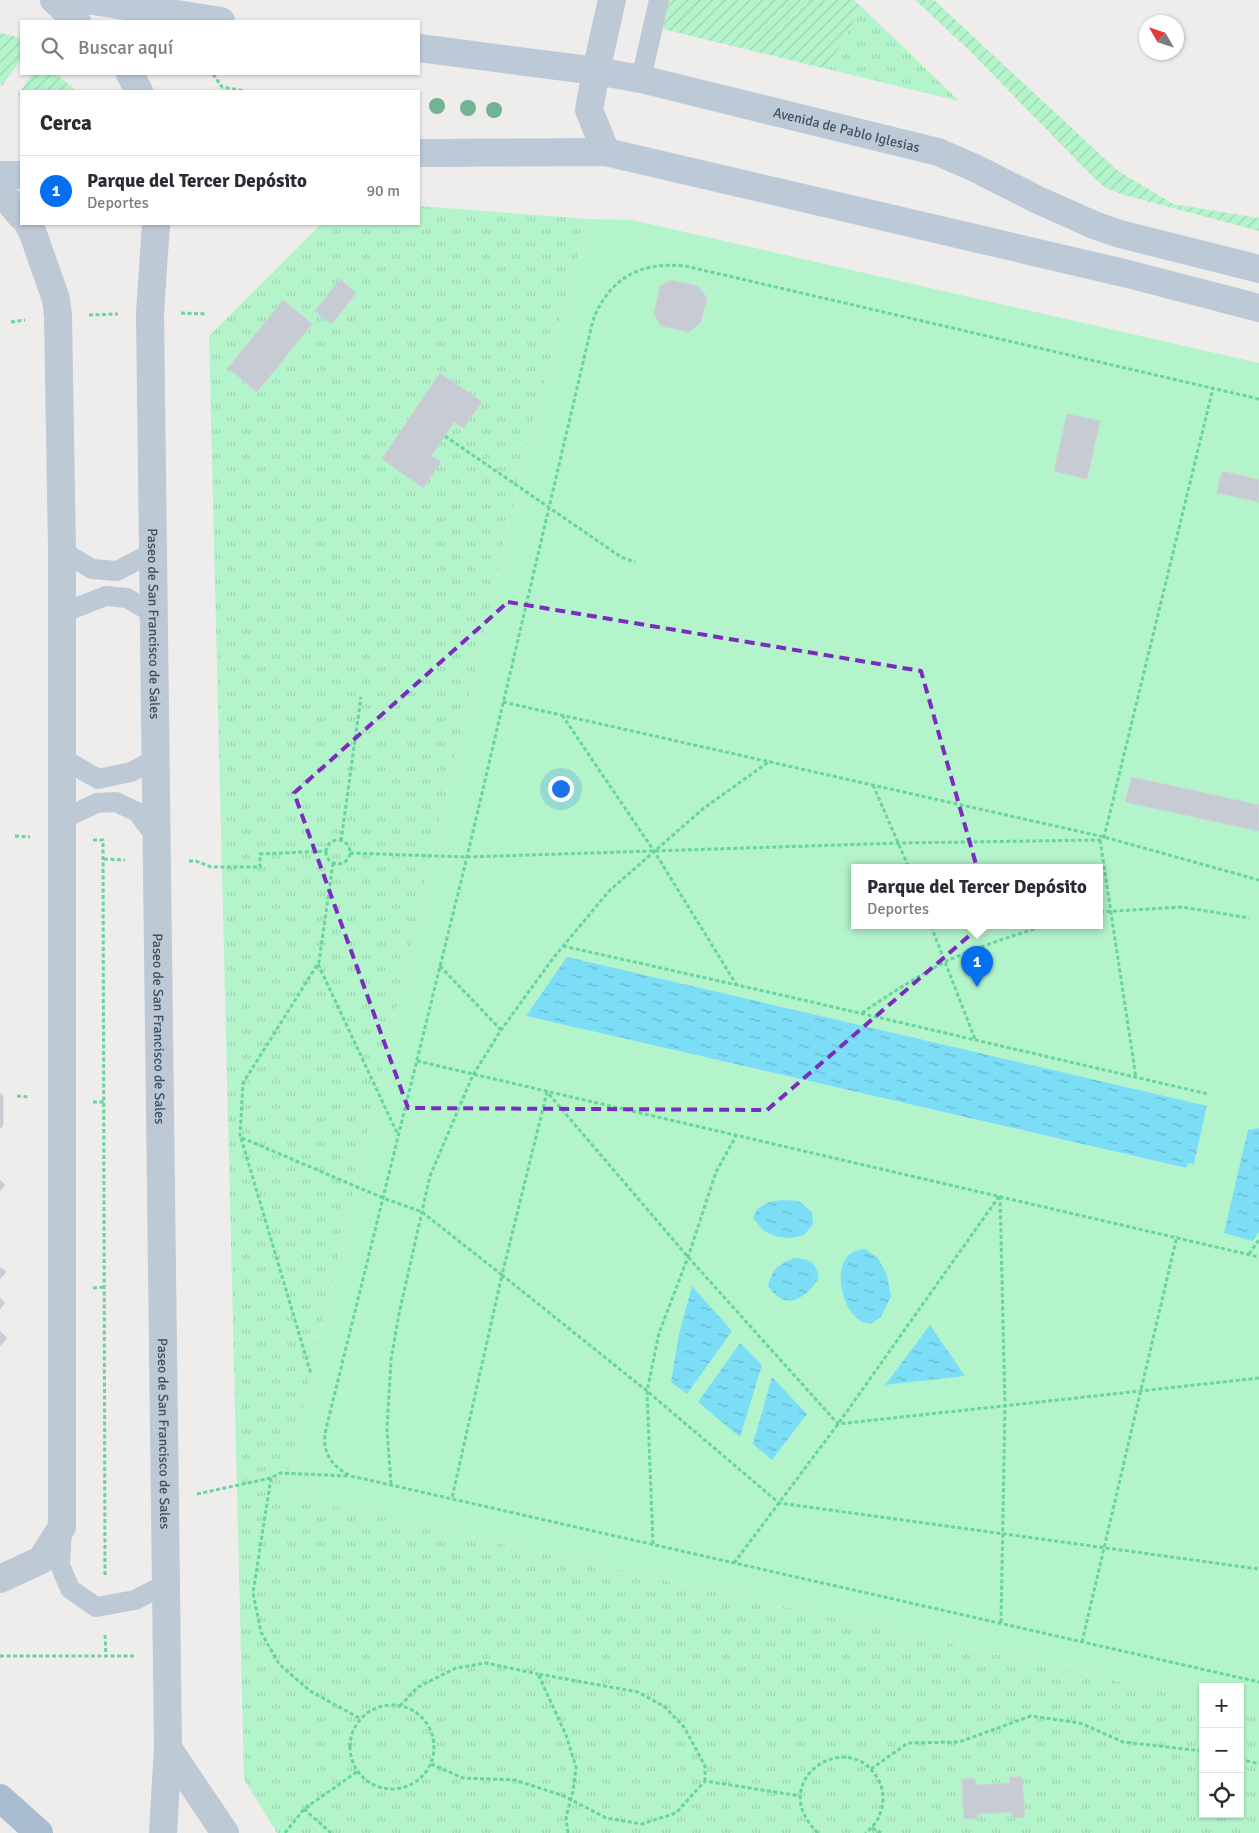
<!DOCTYPE html>
<html lang="es">
<meta charset="utf-8">
<style>
:root{--surface:#fff;--page:#f2f2f3;--text:#2b2b33;--muted:#7c7c81;--line:#e1e1e2;--accent:#046ff1}
body{margin:0;font-family:Signika,sans-serif;background:var(--page);color:var(--text)}
.controls{position:absolute;right:15px;bottom:15px;display:grid;overflow:hidden;border-radius:0px;box-shadow:0 1px 4px #0004}
.controls button{width:45px;height:45px;display:grid;place-items:center;padding:0;border:0;border-bottom:1px solid var(--line);background:var(--surface);color:var(--text);font:25px sans-serif}
.compass{position:absolute;left:1139px;top:15px;width:45px;height:45px;border-radius:50%;background:var(--surface);box-shadow:0 1px 4px #0004;rotate:309deg}
.you{position:absolute;left:560px;top:788px;width:18px;height:18px;margin:-12px;border:4px solid #fff;border-radius:50%;background:#1a73e8;box-shadow:0 0 0 8px #1a73e833}
.badge{display:grid;place-items:center;width:32px;height:32px;border-radius:50%;background:var(--accent);color:#fff;font-size:16px;font-weight:700}
.pin{position:absolute;translate:-50% -41px;filter:drop-shadow(0 1px 2px #0008)}
.pin::after{content:'';position:absolute;top:26px;width:18px;height:15px;background:inherit;clip-path:polygon(0 0,100% 0,50% 100%)}
.popup{position:absolute;left:851px;top:864px;width:252px;height:65px;box-sizing:border-box;display:grid;place-content:center;border-radius:0px;background:var(--surface);filter:drop-shadow(0 1px 4px #0005);font-size:16px;white-space:nowrap;color:var(--muted)}
.popup b{font-size:19px;color:var(--text)}
.popup::after{content:'';position:absolute;left:50%;top:100%;margin-left:-10px;border:10px solid transparent;border-top-color:var(--surface)}
.list{margin:0;padding:0;list-style:none}
h2{display:flex;justify-content:space-between;align-items:center;height:65px;margin:0;padding:0 20px;font-size:21px}
h2 small{font-size:16px;font-weight:400;color:var(--muted)}
.list li{display:grid;grid-template-columns:32px 1fr auto;gap:15px;align-items:center;box-sizing:border-box;height:70px;padding:0 20px;border-top:1px solid var(--line)}
.list b{display:block;font-size:19px;white-space:nowrap}
.list p{margin:0;font-size:16px;white-space:nowrap;color:var(--muted)}
.list em{font-size:16px;font-style:normal;color:var(--muted)}
.icon{flex:none;width:28px;height:28px;fill:none;stroke:currentColor;stroke-width:2;stroke-linecap:round;stroke-linejoin:round}
.map{position:relative;flex:none;width:1259px;height:1833px;overflow:hidden}
.search{position:absolute;background:var(--surface);box-shadow:0 1px 4px #0004;left:20px;top:20px;width:400px;height:55px;display:flex;align-items:center;gap:12px;box-sizing:border-box;padding:0 18px;border-radius:0px;color:var(--muted);font-size:19px}
.panel{position:absolute;background:var(--surface);box-shadow:0 1px 4px #0004;left:20px;top:90px;width:400px;height:135px;border-radius:0px}
.map>svg:first-child{display:block}
.grass{fill:url(#grass-tufts)}
.garden{fill:url(#garden-furrows)}
.pitch{fill:#b4f4cb;fill-rule:evenodd}
.water{fill:url(#water-ripples)}
.building{fill:#c7cbd3;stroke:#cfd2d9}
.lines{fill:none;stroke-linecap:round;stroke-linejoin:round}
.path{stroke:#68d59e;stroke-width:3;stroke-dasharray:4 2.5;stroke-linecap:butt}
.lane{stroke:#bdc9d4;stroke-width:20}
.street{stroke:#bdc9d4;stroke-width:28}
.secondary{stroke:#bccad8;stroke-width:28}
.primary{stroke:#a8bccf;stroke-width:28}
.tree{fill:#72b391}
.marked{fill:none;stroke:#7b2cbf;stroke-width:4;stroke-dasharray:10 6;stroke-linejoin:round}
.labels{text-anchor:middle;stroke-width:4.5;stroke-linejoin:round;paint-order:stroke}
.street-label{font-size:14px;fill:#43505c;stroke:#fff}
</style>
<div class="map">
<svg width="1259" height="1833" viewBox="0 0 1259 1833">
<defs>
<pattern id="grass-tufts" width="24" height="20" patternUnits="userSpaceOnUse" patternTransform="scale(1.25)"><rect width="24" height="20" fill="#b4f4cb"/><path d="M3 7l-1-3M5 7V3M7 7l1-3M15 17l-1-3M17 17v-4M19 17l1-3" fill="none" stroke="#9cd3b1"/></pattern>
<pattern id="garden-furrows" width="10" height="10" patternUnits="userSpaceOnUse" patternTransform="scale(1.25)"><rect width="10" height="10" fill="#b4f4cb"/><path d="M-1 1l2-2M0 10L10 0M9 11l2-2" fill="none" stroke="#9cd3b1"/></pattern>
<pattern id="water-ripples" width="26" height="14" patternUnits="userSpaceOnUse" patternTransform="scale(1.25)"><rect width="26" height="14" fill="#7bdef6"/><path d="M2 4q2-2 4 0t4 0M15 11q2-2 4 0t4 0" fill="none" stroke="#66b6ca"/></pattern>
</defs>
<rect width="100%" height="100%" fill="#efecec"/>
<path class="grass" d="M862,7L959,101L827,69Z
M419,206L587,219L529,439L283,1495L1203,1700V1814H1240V1708L1259,1713V1833H277L244,1779L209,336L321,224H419Z"/>
<path class="garden" d="M669,0H854L862,7L827,69L663,29Z
M915,0H934L1118,171L1173,204L1259,218V231L1124,195L1106,188L1094,178L969,50Z
M0,33L21,38L20,61L2,86L0,84Z
M32,74H57L76,91H21V98L18,95Z"/>
<path class="pitch" d="M587,219L632,220L1259,363V1713L1240,1708V1687H1203V1700L283,1495L529,439ZM854,868H1100V926H854ZM526,1016L1207,1106L1194,1164L1188,1163L1185,1168Z"/>
<path class="water" d="M567,957L1207,1106L1194,1164L1188,1163L1186,1168L526,1016Z
M1259,1128V1232L1253,1241L1224,1233L1248,1130Z
M782,1200L799,1201L812,1212L813,1224L804,1235L791,1238L778,1237L764,1231L753,1218L757,1209L769,1202Z
M865,1249L878,1258L887,1275L891,1296L881,1317L871,1324C866,1323 861,1322 857,1318C841,1306 832,1263 853,1252C856,1250 861,1250 865,1249Z
M794,1258C809,1259 816,1261 819,1278C805,1298 787,1313 768,1286C772,1269 778,1265 794,1258Z
M692,1286L732,1331L687,1394L671,1382L679,1334Z
M930,1325L965,1376L885,1385Z
M740,1343L762,1365L740,1437L698,1402Z
M772,1377L807,1414L772,1460L753,1444Z"/>
<path class="building" d="M340,279L356,293L332,324L315,311Z
M671,280L698,286L707,298L700,323L689,332L661,326L654,314L660,286Z
M283,300L312,324L257,392L228,368Z
M440,373L482,402L463,428L454,422L431,456L441,462L423,488L382,459Z
M1067,414L1100,421L1087,479L1054,471Z
M1222,471L1259,480V502L1217,493Z
M1132,777L1259,805V831L1125,802Z
M0,1093L3,1096V1126L0,1129Z
M0,1180L5,1185L0,1191Z
M0,1267L6,1272L0,1279Z
M0,1298L5,1303L0,1309Z
M0,1331L7,1338L0,1346Z
M1010,1777H1022L1025,1817L1012,1818V1812L977,1814V1819H964L962,1779H975L976,1785L1010,1783Z"/>
<g class="lines">
<path class="path" d="M213,74L222,87L245,91
M181,313L207,314
M89,315L118,314
M11,322L25,320
M1259,399L685,266C640,261 609,279 593,320L467,857L326,1429C321,1452 331,1466 351,1476L1259,1682
M445,436L621,557L635,562
M503,702L1104,837L1259,880
M562,715L654,851L736,984
M873,785L909,868
M15,836L30,837
M93,840H103L105,1576
M1100,840L1136,1078
M326 852a12 12 0 1 1 24 0a12 12 0 1 1-24 0Z
M341,841L361,697
M350,853L467,857L900,843L1100,840L1104,837L1213,388
M104,859L125,860
M189,861H196L211,867H260V854L327,851
M333,863L319,962L243,1083L240,1137L383,1198L422,1212L502,1275L452,1498
M1100,912L1182,907L1249,918
M931,926L975,1039
M563,946L786,996L1208,1094
M318,964L398,1135
M440,966L501,1030
M862,1013C888,995 915,978 943,963C974,948 1012,936 1044,926
M417,1061L1259,1257
M17,1096L29,1097
M93,1102H105
M241,1138L311,1374
M1249,1254L1259,1240
M93,1288L105,1287
M1259,1378L838,1424L688,1257L547,1092L502,1275L647,1391L779,1503L1259,1569
M271,1478L253,1593L261,1632L279,1664L310,1691L361,1719
M391,1484L387,1429L391,1360L399,1314L430,1176L473,1075L501,1030L554,957L609,891L704,808L770,761
M197,1494L271,1478L280,1473L348,1476
M653,1544L647,1391L659,1333L688,1257L716,1172L736,1136
M734,1563L838,1424L1000,1195L1005,1406L1001,1623
M105,1635L106,1656
M1082,1642L1177,1236
M0,1656H134
M350 1747a42 42 0 1 1 84 0a42 42 0 1 1-84 0Z
M400,1706L418,1687L456,1668L486,1663L538,1674
M1240,1759L1259,1764
M431,1764L463,1778L515,1780L564,1796L606,1818L642,1824L676,1813L705,1781L800,1796
M871,1769L908,1743L959,1742L1031,1716L1080,1723L1123,1742L1203,1751
M304,1809L331,1833
M872,1828L881,1833
M285,1833L304,1809L358,1771
M568,1833L566,1817L573,1791L576,1767L566,1735L538,1674L638,1692L665,1707L684,1727L705,1766V1781
M818,1833C766,1783 842,1730 874,1773C879,1780 883,1788 883,1797C883,1812 877,1825 865,1833"/>
<path class="lane" d="M641,79L659,0
M62,551L92,569L117,571L153,552
M62,613L106,596L127,598L154,614
M62,758L98,779L131,772L156,759
M63,819L97,803L116,802L137,812L157,838
M62,1527L60,1565L70,1589L96,1607L135,1600L166,1584"/>
<g class="street">
<path d="M54,0L77,21"/>
<path d="M130,74L139,91"/>
<path d="M606,152L589,110L596,71L612,0"/>
<path d="M0,191L21,216"/>
<path id="s1" d="M156,224L150,313L168,1748L163,1833"/>
<path d="M0,1579L41,1560L62,1527V551L58,316L56,299L31,228L28,224"/>
<path d="M168,1748L225,1833"/>
</g>
<g class="secondary">
<path d="M87,0L221,21"/>
<path id="s2" d="M419,48L596,71L641,79L938,152L975,168L1038,200L1094,225L1120,234L1259,269"/>
<path d="M419,153L606,152L1124,273L1259,308"/>
<path d="M0,175H21"/>
</g>
<path class="primary" d="M0,1798L39,1833"/>
</g>
<g class="tree">
<circle cx="437" cy="106" r="8"/>
<circle cx="468" cy="108" r="8"/>
<circle cx="494" cy="110" r="8"/>
</g>
<path class="marked" d="M508,602L921,671L991,917L767,1110L408,1108L294,793Z"/>
<g class="labels">
<g class="street-label">
<text dy="5" stroke="none"><textPath href="#s2" startOffset="436">Avenida de Pablo Iglesias</textPath></text>
<text dy="5" stroke="none"><textPath href="#s1" startOffset="400">Paseo de San Francisco de Sales</textPath></text>
<text dy="5" stroke="none"><textPath href="#s1" startOffset="805">Paseo de San Francisco de Sales</textPath></text>
<text dy="5" stroke="none"><textPath href="#s1" startOffset="1210">Paseo de San Francisco de Sales</textPath></text>
</g>
</g>
</svg>
<div class="controls">
<button>+</button>
<button>−</button>
<button><svg class="icon" aria-label="locate" viewBox="0 0 24 24"><circle cx="12" cy="12" r="6"/><path d="M12 2v4M12 18v4M2 12h4M18 12h4"/></svg></button>
</div>
<svg class="compass" viewBox="-18 -18 36 36"><path d="M0-13l5 13h-10z" fill="#e53935"/><path d="M0 13l5-13h-10z" fill="#7c7c81"/></svg>
<div class="you"></div>
<div class="pin badge" style="left:977px;top:987px">1</div>
<div class="popup"><b>Parque del Tercer Depósito</b>Deportes</div>
<div class="search"><svg class="icon" aria-label="search" viewBox="0 0 24 24"><circle cx="10" cy="10" r="6"/><path d="M15 15l6 6"/></svg>Buscar aquí</div>
<section class="panel">
<h2>Cerca<small></small></h2>
<ul class="list">
<li><span class="badge">1</span><div><b>Parque del Tercer Depósito</b><p>Deportes</p></div><em>90 m</em></li>
</ul>
</section>
</div>
